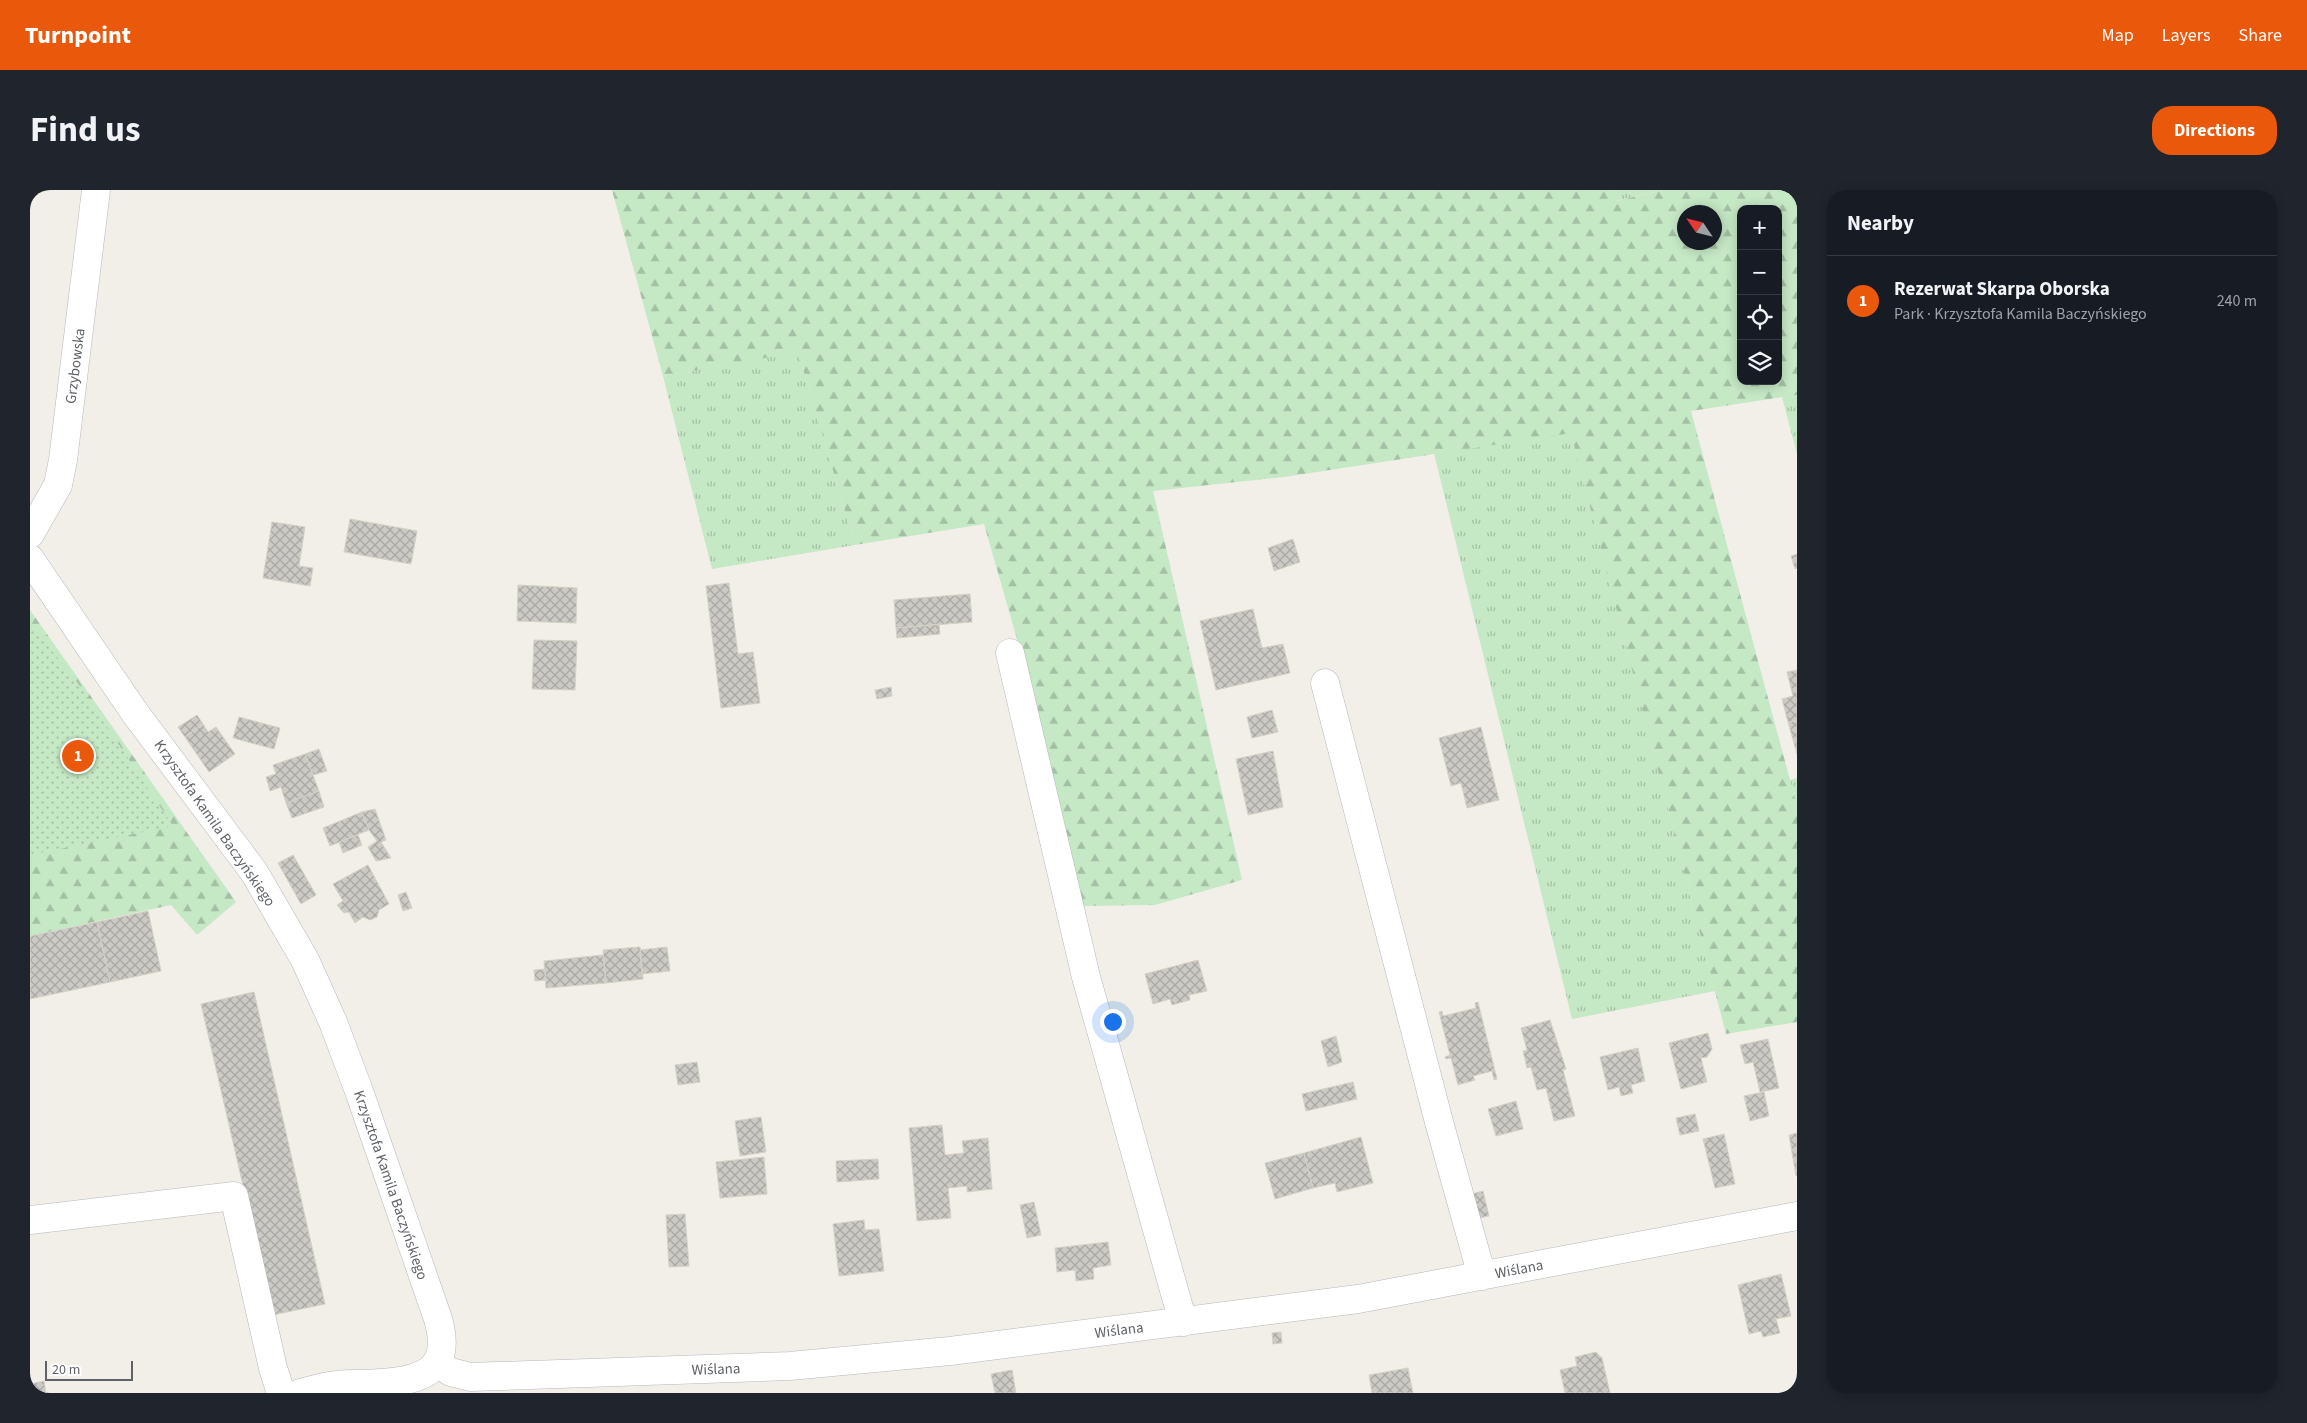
<!DOCTYPE html>
<meta charset="utf-8">
<style>
:root{--surface:#171b24;--page:#20242c;--text:#f1f3f6;--muted:#9ea1a6;--line:#363941;--accent:#ea580c}
body{margin:0;font-family:"Source Sans 3",sans-serif;background:var(--page);color:var(--text)}
.controls{position:absolute;right:15px;top:15px;display:grid;overflow:hidden;border-radius:10px;box-shadow:0 2px 12px #0003}
.controls button{width:45px;height:45px;display:grid;place-items:center;padding:0;border:0;border-bottom:1px solid var(--line);background:var(--surface);color:var(--text);font:25px sans-serif}
.compass{position:absolute;left:1647px;top:15px;width:45px;height:45px;border-radius:50%;background:var(--surface);box-shadow:0 2px 12px #0003;rotate:305deg}
.scale{position:absolute;left:15px;bottom:12px;width:88px;box-sizing:border-box;padding-left:5px;border:2px solid #5f6368;border-top:0;font-size:14px;line-height:18px;white-space:nowrap;color:#5f6368;-webkit-text-stroke:4px #fff;paint-order:stroke}
.you{position:absolute;left:1082px;top:831px;width:18px;height:18px;margin:-12px;border:4px solid #fff;border-radius:50%;background:#1a73e8;box-shadow:0 0 0 8px #1a73e833}
.badge{display:grid;place-items:center;width:32px;height:32px;border-radius:50%;background:var(--accent);color:#fff;font-size:16px;font-weight:700}
.pin{position:absolute;translate:-50% -50%;border:2px solid #fff;box-shadow:0 1px 5px #0006}
.list{margin:0;padding:0;list-style:none}
h2{display:flex;justify-content:space-between;align-items:center;height:65px;margin:0;padding:0 20px;font-size:21px}
h2 small{font-size:16px;font-weight:400;color:var(--muted)}
.list li{display:grid;grid-template-columns:32px 1fr auto;gap:15px;align-items:center;box-sizing:border-box;height:90px;padding:0 20px;border-top:1px solid var(--line)}
.list b{display:block;font-size:19px;white-space:nowrap}
.list p{margin:0;font-size:16px;white-space:nowrap;color:var(--muted)}
.list em{font-size:16px;font-style:normal;color:var(--muted)}
.icon{flex:none;width:28px;height:28px;fill:none;stroke:currentColor;stroke-width:2;stroke-linecap:round;stroke-linejoin:round}
.map{position:relative;flex:none;width:1767px;height:1203px;overflow:hidden;border-radius:20px}
header{display:flex;align-items:center;gap:30px;box-sizing:border-box;height:70px;padding:0 25px;background:var(--accent);color:#fff}
header strong{font-size:24px}
nav{display:flex;gap:28px;margin-inline-start:auto;font-size:18px}
.intro{display:flex;align-items:center;justify-content:space-between;box-sizing:border-box;height:120px;padding:0 30px}
h1{margin:0;font-size:35px}
.button{padding:12px 22px;border-radius:20px;background:var(--accent);color:#fff;font-size:18px;font-weight:700}
main{display:flex;gap:30px;padding:0 30px}
aside{flex:1;background:var(--surface);border-radius:20px;box-shadow:0 2px 12px #0003}
.map>svg:first-child{display:block}
.grass{fill:url(#grass-tufts)}
.forest{fill:url(#forest-firs);fill-rule:evenodd}
.park{fill:url(#park-dots)}
.building{fill:url(#building-cross-hatch);stroke:#d6d1c6}
.lines{fill:none;stroke-linecap:round;stroke-linejoin:round}
.minor-casing{stroke:#b5b8bc;stroke-width:29}
.minor{stroke:#fff;stroke-width:28}
.labels{text-anchor:middle;stroke-width:4;stroke-linejoin:round;paint-order:stroke}
.street-label{font-size:15px;fill:#5f6368;stroke:#fff}
</style>
<header>
<strong>Turnpoint</strong>
<nav><a>Map</a><a>Layers</a><a>Share</a></nav>
</header>
<div class="intro"><h1>Find us</h1><a class="button">Directions</a></div>
<main>
<div class="map">
<svg width="1767" height="1203" viewBox="0 0 1767 1203">
<defs>
<pattern id="grass-tufts" width="24" height="20" patternUnits="userSpaceOnUse" patternTransform="scale(1.25)"><rect width="24" height="20" fill="#c5e8c5"/><path d="M3 7l-1-3M5 7V3M7 7l1-3M15 17l-1-3M17 17v-4M19 17l1-3" fill="none" stroke="#a3c0a4"/></pattern>
<pattern id="forest-firs" width="22" height="20" patternUnits="userSpaceOnUse" patternTransform="scale(1.25)"><rect width="22" height="20" fill="#c5e8c5"/><path d="M5 1l3.5 6h-7zM16 11l3.5 6h-7z" fill="#a3c0a4"/></pattern>
<pattern id="park-dots" width="8" height="8" patternUnits="userSpaceOnUse" patternTransform="scale(1.25)"><rect width="8" height="8" fill="#c5e8c5"/><path d="M2 2h.1M6 6h.1" fill="none" stroke="#a3c0a4" stroke-width="1.8" stroke-linecap="round"/></pattern>
<pattern id="building-cross-hatch" width="8" height="8" patternUnits="userSpaceOnUse" patternTransform="scale(1.25)"><rect width="8" height="8" fill="#cccac5"/><path d="M0 0l8 8M0 8l8-8" fill="none" stroke="#a9a8a4"/></pattern>
</defs>
<rect width="100%" height="100%" fill="#f1efe8"/>
<path class="grass" d="M1583,0H1633L1585,11Z
M768,161L825,355L682,379L633,186Z
M1767,205V264L1752,207Z
M1541,242L1685,801L1542,829L1404,263Z
M1767,588V616L1760,590Z"/>
<path class="forest" d="M582,0H1583L1586,11L1633,0H1760L1767,4V205L1661,221L1767,616V832L1696,844L1541,243L1254,287L1123,301L1212,690L1125,715L1052,716L985,442L954,334L825,355L768,162L633,186ZM1711,19H1748V191H1711ZM1654,22H1684V52H1654Z
M0,420L206,712L167,745L141,715L0,746Z"/>
<path class="park" d="M0,433L50,496L143,636L0,665Z"/>
<path class="building" d="M320,329L387,341L381,374L314,362Z
M242,332L275,337L269,376L283,378L280,396L233,388Z
M1263,349L1270,372L1244,381L1238,358Z
M1767,364V378L1765,379L1761,366Z
M699,393L708,464L723,462L730,513L691,518L676,396Z
M488,395L547,398L546,433L487,431Z
M940,404L942,432L866,438L864,410Z
M1223,419L1232,458L1253,454L1260,483L1186,500L1170,431Z
M909,434L910,444L867,448L866,438Z
M504,450L547,451L545,500L502,499Z
M1767,480V530L1758,532L1752,509L1763,506L1757,482Z
M861,497L862,506L847,509L845,500Z
M1242,520L1248,542L1222,548L1217,527Z
M167,525L173,534L155,547L148,537Z
M209,527L250,538L244,559L203,548Z
M1767,530V564L1758,532Z
M173,534L178,542L186,537L205,564L179,582L155,547Z
M1451,537L1469,610L1437,618L1431,593L1421,596L1409,548Z
M289,559L297,581L283,585L275,564Z
M1243,561L1253,617L1218,625L1206,569Z
M275,564L289,601L256,613L251,597L240,601L236,587L246,584L243,575Z
M289,601L294,617L262,628L256,613Z
M345,619L356,650L351,652L361,668L346,671L338,657L347,651L339,640L332,622Z
M332,622L339,640L300,656L293,638Z
M328,645L332,655L313,663L309,652Z
M263,665L286,705L271,714L248,673Z
M338,675L359,714L349,720L347,727L340,730L333,727L325,733L319,722L314,723L307,715L313,711L303,694Z
M376,702L382,718L373,721L368,705Z
M118,721L131,781L80,792L67,732Z
M67,732L80,792L0,809V746Z
M610,757L613,789L576,793L573,760Z
M637,757L640,781L612,784L610,760Z
M573,765L576,793L516,798L514,771Z
M1168,770L1177,801L1159,805L1160,810L1142,815L1140,809L1123,814L1115,784Z
M515,779L516,790L505,791L504,780Z
M224,802L295,1114L243,1125L171,814Z
M1448,812L1467,889L1464,890L1462,881L1443,886L1445,890L1428,895L1421,868L1416,869L1415,867L1420,865L1409,822L1412,821L1413,826L1446,818L1445,813Z
M1520,830L1536,879L1533,880L1545,926L1524,931L1516,898L1507,900L1501,877L1497,878L1493,861L1497,860L1491,838Z
M1678,843L1682,859L1677,867L1671,868L1677,892L1651,899L1639,853Z
M1306,846L1312,872L1298,877L1291,851Z
M1738,849L1749,898L1730,902L1723,872L1715,874L1710,855Z
M1608,858L1615,891L1601,895L1603,903L1591,906L1589,897L1578,900L1570,867Z
M667,872L670,892L648,895L645,875Z
M1323,892L1327,909L1276,921L1272,904Z
M1734,902L1739,926L1720,931L1714,906Z
M1486,911L1493,939L1466,946L1458,919Z
M1665,924L1669,941L1650,945L1646,928Z
M731,927L736,962L710,966L705,931Z
M912,935L915,965L934,963L932,951L958,948L962,999L937,1002V996L918,998L921,1028L887,1031L879,938Z
M1767,943V986H1766L1759,945Z
M1694,944L1705,994L1685,998L1673,949Z
M1331,947L1343,993L1307,1002L1305,993L1283,998L1274,963Z
M1274,963L1283,998L1245,1009L1235,973Z
M734,967L737,1004L690,1008L686,972Z
M848,969L849,989L807,992L806,971Z
M1453,1001L1459,1026L1448,1028L1442,1004Z
M1004,1012L1011,1045L997,1048L990,1015Z
M655,1024L659,1076L639,1077L636,1025Z
M834,1030L835,1040L849,1039L854,1081L809,1086L803,1034Z
M1078,1052L1081,1075L1063,1078L1064,1089L1046,1091L1045,1080L1027,1082L1025,1058Z
M1751,1084L1761,1126L1746,1129L1750,1143L1733,1147L1731,1141L1719,1144L1708,1095Z
M1251,1142L1252,1153L1243,1154L1242,1143Z
M1566,1162L1572,1168L1580,1203H1535L1530,1180L1547,1176L1545,1167Z
M1378,1178L1383,1203H1342L1339,1185Z
M982,1180L986,1203H965L961,1184Z
M14,1191L16,1203H0V1194Z"/>
<g class="lines">
<defs>
<path id="minor" d="M0,344L28,295L33,270L66,0
M0,369L105,523L224,682L275,770L303,832L329,901L408,1129C412,1143 415,1161 406,1174C387,1198 335,1192 307,1195C295,1196 282,1200 270,1203
M980,463L1056,787L1153,1132
M1295,493L1409,932L1452,1086
M0,1030L204,1006L243,1178L251,1203
M406,1173L421,1182L440,1187L760,1176L920,1161L1328,1109L1767,1026"/>
</defs>
<use href="#minor" class="minor-casing"/>
<use href="#minor" class="minor"/>
</g>
<g class="labels">
<g class="street-label">
<text transform="translate(45 176) rotate(-83)" y="5">Grzybowska</text>
<text transform="translate(185 633) rotate(55)" y="5">Krzysztofa Kamila Baczyńskiego</text>
<text transform="translate(361 995) rotate(71)" y="5">Krzysztofa Kamila Baczyńskiego</text>
<text transform="translate(1489 1079) rotate(-11)" y="5">Wiślana</text>
<text transform="translate(1089 1140) rotate(-7)" y="5">Wiślana</text>
<text transform="translate(686 1179) rotate(-2)" y="5">Wiślana</text>
</g>
</g>
</svg>
<div class="controls">
<button>+</button>
<button>−</button>
<button><svg class="icon" aria-label="locate" viewBox="0 0 24 24"><circle cx="12" cy="12" r="6"/><path d="M12 2v4M12 18v4M2 12h4M18 12h4"/></svg></button>
<button><svg class="icon" aria-label="layers" viewBox="0 0 24 24"><path d="M12 4l9 5-9 5-9-5zM3 14l9 5 9-5"/></svg></button>
</div>
<svg class="compass" viewBox="-18 -18 36 36"><path d="M0-13l5 13h-10z" fill="#e53935"/><path d="M0 13l5-13h-10z" fill="#9ea1a6"/></svg>
<div class="scale">20 m</div>
<div class="you"></div>
<div class="pin badge" style="left:48px;top:566px">1</div>
</div>
<aside>
<h2>Nearby<small></small></h2>
<ul class="list">
<li><span class="badge">1</span><div><b>Rezerwat Skarpa Oborska</b><p>Park · Krzysztofa Kamila Baczyńskiego</p></div><em>240 m</em></li>
</ul>
</aside>
</main>
